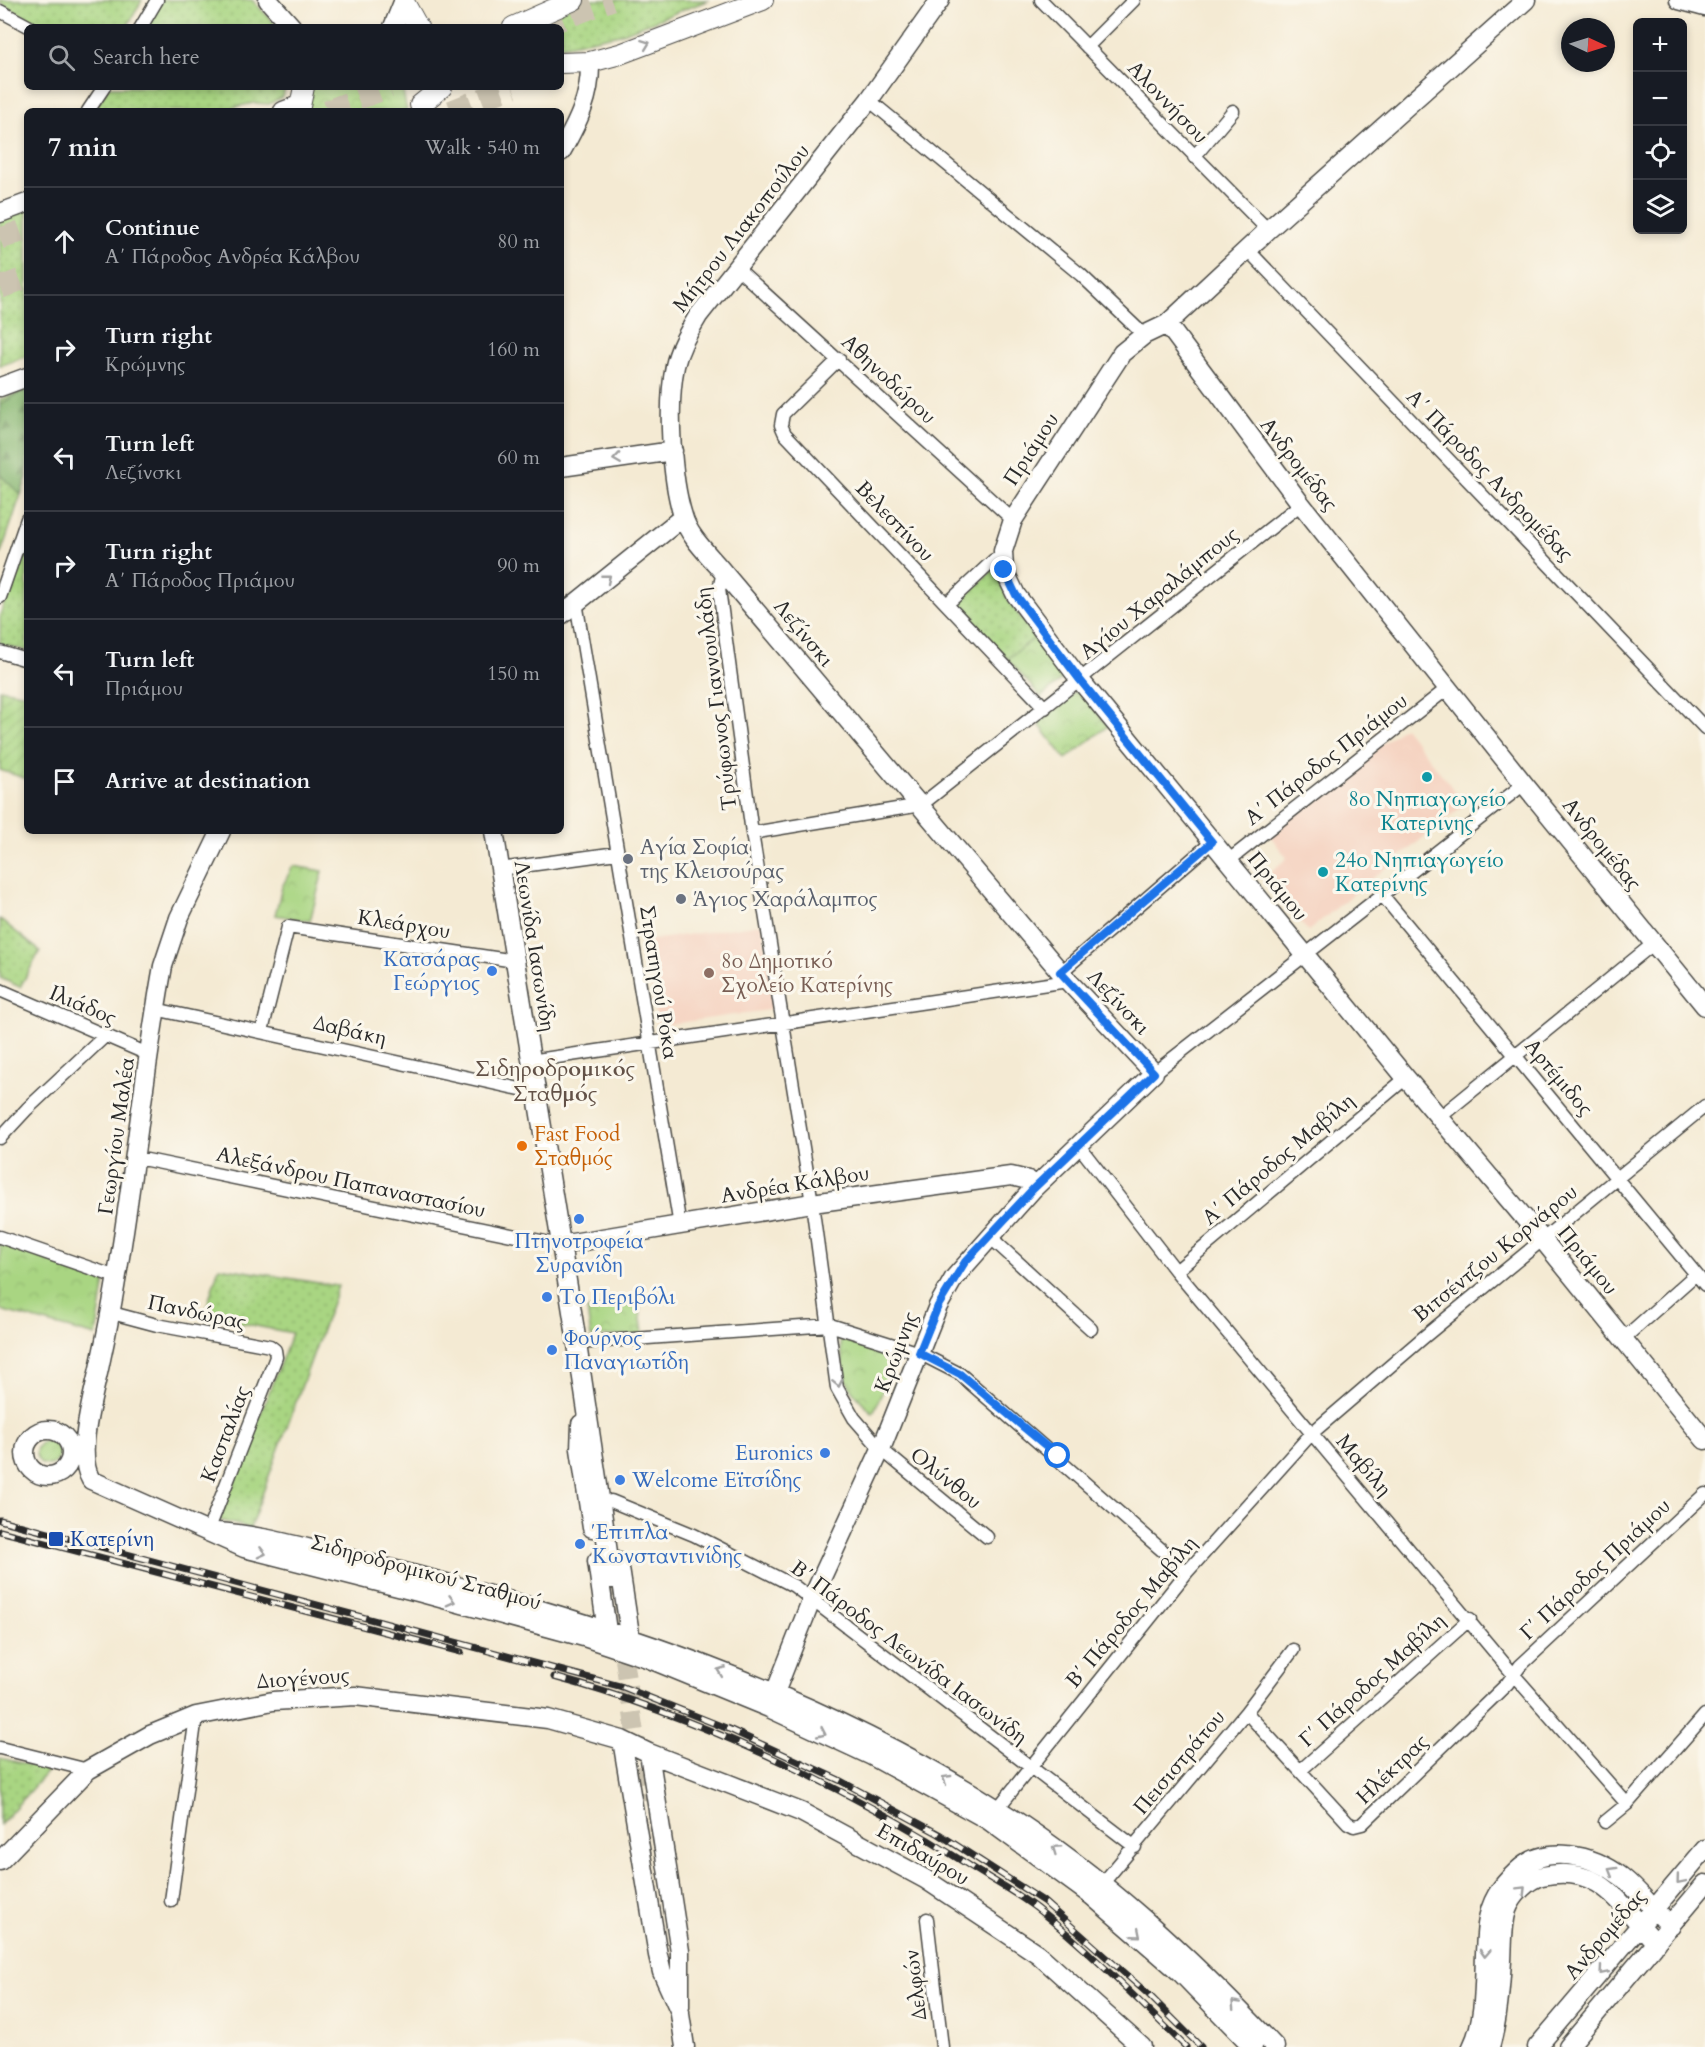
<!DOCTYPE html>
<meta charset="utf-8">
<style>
:root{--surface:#171b24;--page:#242831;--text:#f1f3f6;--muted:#9ea1a6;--line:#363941}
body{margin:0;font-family:Cardo,serif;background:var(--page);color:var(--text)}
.controls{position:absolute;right:18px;top:18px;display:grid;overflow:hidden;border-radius:9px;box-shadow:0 3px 9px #0003}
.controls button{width:54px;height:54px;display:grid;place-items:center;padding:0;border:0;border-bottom:2px solid var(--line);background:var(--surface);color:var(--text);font:30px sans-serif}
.compass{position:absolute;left:1561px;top:18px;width:54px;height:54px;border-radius:50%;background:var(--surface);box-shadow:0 3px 9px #0003;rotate:94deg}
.stop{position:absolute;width:18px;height:18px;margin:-14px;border:4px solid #1a73e8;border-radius:50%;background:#fff}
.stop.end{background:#1a73e8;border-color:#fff;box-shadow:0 2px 6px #0008}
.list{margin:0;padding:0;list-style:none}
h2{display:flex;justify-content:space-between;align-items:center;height:78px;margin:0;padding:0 24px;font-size:26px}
h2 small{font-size:20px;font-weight:400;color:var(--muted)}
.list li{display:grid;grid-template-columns:39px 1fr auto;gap:18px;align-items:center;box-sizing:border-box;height:108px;padding:0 24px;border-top:2px solid var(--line)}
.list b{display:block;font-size:22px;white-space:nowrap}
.list p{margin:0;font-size:20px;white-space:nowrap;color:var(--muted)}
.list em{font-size:20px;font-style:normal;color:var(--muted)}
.icon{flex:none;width:33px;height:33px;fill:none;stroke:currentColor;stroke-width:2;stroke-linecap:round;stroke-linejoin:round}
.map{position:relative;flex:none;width:1705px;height:2047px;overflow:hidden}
.search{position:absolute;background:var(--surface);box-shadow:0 3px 9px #0003;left:24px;top:24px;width:540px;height:66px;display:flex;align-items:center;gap:15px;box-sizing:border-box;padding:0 21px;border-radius:9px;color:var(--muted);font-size:22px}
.panel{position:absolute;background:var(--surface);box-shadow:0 3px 9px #0003;left:24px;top:108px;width:540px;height:726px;border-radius:9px}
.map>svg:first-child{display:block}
.built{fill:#f5d3c1}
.grass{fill:url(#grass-dots);stroke:#6a8056;stroke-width:1.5}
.forest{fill:url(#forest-firs);stroke:#58704e;stroke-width:1.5}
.park{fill:url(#park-crowns);stroke:#6a8056;stroke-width:1.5}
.garden{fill:url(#garden-furrows);stroke:#6a8056;stroke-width:1.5}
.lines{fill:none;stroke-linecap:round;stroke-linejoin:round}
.secondary-tunnel{stroke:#ccc4b1;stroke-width:18;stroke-dasharray:18 9;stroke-linecap:butt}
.highway-tunnel{stroke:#ccc4b1;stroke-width:22;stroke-dasharray:22 11;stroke-linecap:butt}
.street-casing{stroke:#494844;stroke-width:15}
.secondary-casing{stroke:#494844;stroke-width:21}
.primary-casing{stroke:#494844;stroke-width:22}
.street{stroke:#fff;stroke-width:12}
.secondary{stroke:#fff;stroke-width:18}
.primary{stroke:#fff;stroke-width:20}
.rail-casing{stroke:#2b2b2b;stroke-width:7}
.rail{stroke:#fbf7ec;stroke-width:4.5;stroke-dasharray:14;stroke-linecap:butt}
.oneway{stroke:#a0a0a0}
.route{stroke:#1a73e8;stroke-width:8}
.culture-dot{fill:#0f9aa8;stroke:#fbf7ec;stroke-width:2}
.worship-dot{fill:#6b7280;stroke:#fbf7ec;stroke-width:2}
.shop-dot{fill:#3f7fe0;stroke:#fbf7ec;stroke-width:2}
.education-dot{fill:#8d6e63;stroke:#fbf7ec;stroke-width:2}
.food-dot{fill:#e8710a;stroke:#fbf7ec;stroke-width:2}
.transit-dot{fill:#1a4fb4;stroke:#fbf7ec;stroke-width:2}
.labels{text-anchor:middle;stroke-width:6;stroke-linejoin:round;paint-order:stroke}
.street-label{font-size:21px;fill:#2b2b2b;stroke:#fbf7ec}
.culture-label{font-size:21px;fill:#0d838f;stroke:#fbf7ec}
.worship-label{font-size:21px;fill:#5b616d;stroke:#fbf7ec;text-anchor:start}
.shop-label{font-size:21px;fill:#366cbe;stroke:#fbf7ec;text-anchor:start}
.education-label{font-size:21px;fill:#785e54;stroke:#fbf7ec;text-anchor:start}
.food-label{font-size:21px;fill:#c56008;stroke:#fbf7ec;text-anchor:start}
.transit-label{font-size:21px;fill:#164399;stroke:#fbf7ec;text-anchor:start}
.neighbourhood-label{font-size:22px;font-weight:bold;fill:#635248;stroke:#fbf7ec}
</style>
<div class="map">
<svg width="1705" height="2047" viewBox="0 0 1705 2047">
<defs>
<pattern id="grass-dots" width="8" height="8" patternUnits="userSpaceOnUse" patternTransform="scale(1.5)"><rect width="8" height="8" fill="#a9d582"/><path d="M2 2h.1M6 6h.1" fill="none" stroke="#92b770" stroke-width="1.8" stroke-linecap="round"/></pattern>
<pattern id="forest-firs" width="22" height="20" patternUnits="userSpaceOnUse" patternTransform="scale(1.5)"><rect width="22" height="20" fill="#86b670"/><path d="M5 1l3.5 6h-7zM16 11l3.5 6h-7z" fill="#6e945c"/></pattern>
<pattern id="park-crowns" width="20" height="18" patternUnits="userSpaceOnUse" patternTransform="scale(1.5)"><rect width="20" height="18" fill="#a9d582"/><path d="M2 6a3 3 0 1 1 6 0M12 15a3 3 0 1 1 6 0" fill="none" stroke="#92b770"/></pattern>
<pattern id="garden-furrows" width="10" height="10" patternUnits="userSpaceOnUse" patternTransform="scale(1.5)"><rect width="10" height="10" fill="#a9d582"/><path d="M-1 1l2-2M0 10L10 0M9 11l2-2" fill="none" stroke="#92b770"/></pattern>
</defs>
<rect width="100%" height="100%" fill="#fbf7ec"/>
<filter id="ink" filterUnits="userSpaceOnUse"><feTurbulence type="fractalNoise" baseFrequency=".0167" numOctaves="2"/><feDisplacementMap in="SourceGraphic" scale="12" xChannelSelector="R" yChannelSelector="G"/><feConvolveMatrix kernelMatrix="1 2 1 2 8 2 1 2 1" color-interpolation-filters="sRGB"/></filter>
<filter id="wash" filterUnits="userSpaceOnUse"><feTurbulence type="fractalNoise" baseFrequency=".008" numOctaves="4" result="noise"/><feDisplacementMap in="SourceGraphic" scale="24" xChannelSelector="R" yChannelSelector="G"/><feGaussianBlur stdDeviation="1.35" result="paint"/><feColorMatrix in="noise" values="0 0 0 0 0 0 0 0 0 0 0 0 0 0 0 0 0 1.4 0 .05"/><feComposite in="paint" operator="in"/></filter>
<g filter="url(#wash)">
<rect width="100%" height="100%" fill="#f4ead3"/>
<path class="built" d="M1404,727L1465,804L1308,931L1263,879L1287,858L1268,833Z
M762,924L775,1009L657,1026L645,941Z"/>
<path class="grass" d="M0,0H142L127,27H43L0,3Z
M161,0H252L278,27H145Z
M582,0H709L620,34L561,46V27H531Z
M108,87H286L282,97L269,104L254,103L216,111H94Z
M27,209V356L0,366V219Z
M27,389V477L0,556V399Z
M27,540V651L0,644V615Z
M994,569L1011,605L1036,637L1007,659L956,605Z
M0,919L40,951L20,987L0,978Z
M219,1267L338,1286L250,1528L219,1520L292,1333L204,1316Z
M0,1758L49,1769L0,1825Z"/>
<path class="forest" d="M23,391L27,394V477L21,495L0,475V404Z"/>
<path class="park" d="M311,87H402L407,111H306Z
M1036,637L1066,676L1041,697L1007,659Z
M1078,689L1108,726L1066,759L1037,722Z
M293,866L323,871L310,921L275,915L282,887Z
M0,1243L105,1280L96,1336L0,1310Z
M639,1303L643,1334L591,1337L587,1310Z
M840,1339L880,1352L893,1368L873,1413C841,1382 845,1381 840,1339Z
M36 1453a12 12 0 1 1 24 0a12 12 0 1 1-24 0Z"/>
<path class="garden" d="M0,689L27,694V779L0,770Z"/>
</g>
<g filter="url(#ink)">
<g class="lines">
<path class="secondary-tunnel" d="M612,1579L645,1800"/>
<path class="highway-tunnel" d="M542,27L611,0
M327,111L389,87
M451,111L513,87
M0,239L27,229
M0,288L27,277"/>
<defs>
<path id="street" d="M1041,0L1268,230
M0,11L30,27
M141,27L157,0
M1087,47L1134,0
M869,100L1081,275L1144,335
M88,111L104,87
M1194,157L1233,111
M1247,249L1705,728
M738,269L1013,520
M839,359L783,414L781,425L785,434L1045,708
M723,572L719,589L752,833L812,1203L837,1388L854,1418L881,1449L987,1537
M0,597L27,519
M576,602L680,1226
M947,604L994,560H1003
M0,652L27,660
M752,833L921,805L1301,504
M1228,861L1448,688
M500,869L617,853
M1383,896L1705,1285
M1061,972L1212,842
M0,990L150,1055
M155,1009L520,1089H535
M262,1031L288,927L515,961
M530,1061L1068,981
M1154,1073L1524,784
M1440,1117L1653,944
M0,1138L27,1109L105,1036
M1079,1146L1176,1271L1513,1674L1627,1804
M135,1160H147L560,1245
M989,1236L1091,1329
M0,1237L119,1278
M1176,1271L1406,1078
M112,1313L157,1325L270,1346L275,1350L276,1357L208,1531
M1623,1339L1696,1274
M577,1343L830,1325L919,1353L960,1374L1187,1572
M611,1501L694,1535L794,1586L1135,1847
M1246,1712L1348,1823L1354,1826L1362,1824L1507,1684L1520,1666L1705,1494
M0,1748L88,1770
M1301,1770L1470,1619
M994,1813L1187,1572L1312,1433L1424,1337L1705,1106
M1605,1822L1627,1804L1705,1715
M1098,1889L1246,1712L1293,1650
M171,1901L196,1716
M927,1919L942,2047"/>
<path id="secondary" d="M268,0L292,27
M1526,0L1268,230L1167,324L1144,335L1122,353L1013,520L1003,551L1004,570L1016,595L1080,680L1406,1078L1543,1240L1705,1440
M1679,0L1705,7
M393,27L404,0
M283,111L299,105
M561,152C578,122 591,97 590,62
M0,213L27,203
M1167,324L1301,504L1524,784L1705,1006
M0,387L27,377
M561,467L673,451
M561,615L683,517
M221,831L179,918L163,966C139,1098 129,1233 100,1364C94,1394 75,1453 91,1480L244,1548L418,1592L584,1637L647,1658L769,1708L872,1756L988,1820L1092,1896L1181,1973L1253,2047
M494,831L574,1324L612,1579
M560,1245L812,1203L1011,1176L1028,1180L1036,1186
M581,1424L580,1449L592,1528
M25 1453a23 23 0 1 1 46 0a23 23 0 1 1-46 0Z
M216,1532C254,1534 290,1544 328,1553C371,1564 414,1574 457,1586C645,1637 830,1703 996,1808C1100,1873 1191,1958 1275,2047
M597,1561L608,1638
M619,1562L632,1647
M769,1708L811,1601L881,1449L938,1306L954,1278L1033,1189L1154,1073L1068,981L723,572C710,556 688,536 683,516C671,478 667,405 675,366C679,347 689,332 698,316L869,100L940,0
M622,1740L658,1955L662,1972L680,2012
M649,1753L680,1951V2007
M0,1861L88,1770L150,1735L196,1716L273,1701L355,1696L548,1719L622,1740L649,1753L801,1812L925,1879L1038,1954L1142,2047
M678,2001L685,2047
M1472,2047C1489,2013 1482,1962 1487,1925C1490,1901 1500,1887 1517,1871C1546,1843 1593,1855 1622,1877C1640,1891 1654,1911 1671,1926
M1490,2047C1498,2019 1500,1990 1502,1961C1503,1944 1502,1926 1507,1910C1512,1896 1528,1879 1542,1876C1602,1863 1620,1905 1656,1943
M1537,2047L1705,1849
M1568,2047L1705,1884"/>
<path id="primary" d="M404,2L418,27
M513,27L574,0
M561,63L590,62L620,54L763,0
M420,105L442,87
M299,111L304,87"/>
</defs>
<use href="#street" class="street-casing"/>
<use href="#secondary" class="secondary-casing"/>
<use href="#primary" class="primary-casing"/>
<use href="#street" class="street"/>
<use href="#secondary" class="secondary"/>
<use href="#primary" class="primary"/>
<defs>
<path id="rail" d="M0,1520L623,1687L731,1730L839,1780L939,1834L1043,1901L1149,1995L1201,2047
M0,1531L461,1652
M554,1677C692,1714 847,1787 967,1864C990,1879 1015,1892 1036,1908C1089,1950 1138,2000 1186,2047"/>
</defs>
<use href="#rail" class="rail-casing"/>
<use href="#rail" class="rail"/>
</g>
<defs><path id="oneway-chevron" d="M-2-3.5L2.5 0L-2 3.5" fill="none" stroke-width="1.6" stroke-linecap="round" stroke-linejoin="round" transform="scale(1.5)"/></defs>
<g class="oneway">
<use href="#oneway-chevron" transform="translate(646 44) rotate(-21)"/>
<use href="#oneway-chevron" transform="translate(617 459) rotate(172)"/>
<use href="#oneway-chevron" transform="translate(607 578) rotate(-39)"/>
<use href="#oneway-chevron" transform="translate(838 1383) rotate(78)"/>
<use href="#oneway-chevron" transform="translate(262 1553) rotate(14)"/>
<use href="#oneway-chevron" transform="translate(451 1601) rotate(15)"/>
<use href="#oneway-chevron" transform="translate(721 1671) rotate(-159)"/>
<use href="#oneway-chevron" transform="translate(822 1733) rotate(25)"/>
<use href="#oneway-chevron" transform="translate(946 1779) rotate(-150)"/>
<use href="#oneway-chevron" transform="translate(1056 1849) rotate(-145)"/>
<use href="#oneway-chevron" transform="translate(1612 1871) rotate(-149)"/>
<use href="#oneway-chevron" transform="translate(1680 1880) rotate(130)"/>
<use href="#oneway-chevron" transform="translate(1522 1890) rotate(-45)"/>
<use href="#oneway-chevron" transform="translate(1137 1934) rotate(40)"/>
<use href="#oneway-chevron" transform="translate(1485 1953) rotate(93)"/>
<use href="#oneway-chevron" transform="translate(1603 1971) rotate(131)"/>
<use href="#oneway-chevron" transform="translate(1235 2004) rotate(-133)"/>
</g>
</g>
<g class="lines" filter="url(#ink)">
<path class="route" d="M1004,570L1016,595L1080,680L1212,842L1060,972L1154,1073L1033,1189L965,1262L938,1306L919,1353L960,1374L1058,1456"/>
</g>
<g class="culture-dot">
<circle cx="1427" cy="777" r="6"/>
<circle cx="1323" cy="872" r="6"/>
</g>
<g class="worship-dot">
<circle cx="628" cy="859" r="6"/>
<circle cx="681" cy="899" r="6"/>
</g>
<g class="shop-dot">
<circle cx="492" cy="971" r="6"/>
<circle cx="579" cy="1219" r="6"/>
<circle cx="547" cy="1297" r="6"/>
<circle cx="552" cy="1350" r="6"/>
<circle cx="825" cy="1453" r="6"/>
<circle cx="620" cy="1480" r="6"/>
<circle cx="580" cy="1544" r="6"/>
</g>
<circle class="education-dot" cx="709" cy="973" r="6"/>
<circle class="food-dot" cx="522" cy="1146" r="6"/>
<rect class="transit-dot" x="48" y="1531" width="16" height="16" rx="3"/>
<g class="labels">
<g class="street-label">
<text transform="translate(1168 102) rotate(46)" y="7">Αλοννήσου</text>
<text transform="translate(741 228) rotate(-52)" y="7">Μήτρου Λιακοπούλου</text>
<text transform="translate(889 379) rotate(43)" y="7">Αθηνοδώρου</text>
<text transform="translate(1031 449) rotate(-57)" y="7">Πριάμου</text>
<text transform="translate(1299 464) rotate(52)" y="7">Ανδρομέδας</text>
<text transform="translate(1490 475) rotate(46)" y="7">Α΄ Πάροδος Ανδρομέδας</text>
<text transform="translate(895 521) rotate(46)" y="7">Βελεστίνου</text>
<text transform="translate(1159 593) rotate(-39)" y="7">Αγίου Χαραλάμπους</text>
<text transform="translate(804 633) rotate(50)" y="7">Λεζίνσκι</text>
<text transform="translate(716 699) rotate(-97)" y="7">Τρύφωνος Γιαννουλάδη</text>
<text transform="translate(1326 759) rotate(-38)" y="7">Α΄ Πάροδος Πριάμου</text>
<text transform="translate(1602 844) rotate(51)" y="7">Ανδρομέδας</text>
<text transform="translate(1278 886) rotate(51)" y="7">Πριάμου</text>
<text transform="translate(404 924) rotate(9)" y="7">Κλεάρχου</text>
<text transform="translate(535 946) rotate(81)" y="7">Λεωνίδα Ιασωνίδη</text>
<text transform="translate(659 982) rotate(81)" y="7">Στρατηγού Ρόκα</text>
<text transform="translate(1119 1002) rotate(47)" y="7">Λεζίνσκι</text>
<text transform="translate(83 1005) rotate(23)" y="7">Ιλιάδος</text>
<text transform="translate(350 1030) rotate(13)" y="7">Δαβάκη</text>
<text transform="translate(1559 1077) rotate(50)" y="7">Αρτέμιδος</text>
<text transform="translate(116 1136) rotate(-82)" y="7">Γεωργίου Μαλέα</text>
<text transform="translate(1278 1159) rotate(-40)" y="7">Α΄ Πάροδος Μαβίλη</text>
<text transform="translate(351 1182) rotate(12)" y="7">Αλεξάνδρου Παπαναστασίου</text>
<text transform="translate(795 1184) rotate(-9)" y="7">Ανδρέα Κάλβου</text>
<text transform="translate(1495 1253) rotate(-39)" y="7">Βιτσέντζου Κορνάρου</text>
<text transform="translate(1588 1260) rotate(51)" y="7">Πριάμου</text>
<text transform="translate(197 1312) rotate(12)" y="7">Πανδώρας</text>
<text transform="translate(896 1352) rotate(-69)" y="7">Κρώμνης</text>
<text transform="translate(225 1434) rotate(-69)" y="7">Κασταλίας</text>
<text transform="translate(1364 1465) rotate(50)" y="7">Μαβίλη</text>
<text transform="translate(946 1478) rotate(39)" y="7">Ολύνθου</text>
<text transform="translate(1595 1569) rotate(-43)" y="7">Γ΄ Πάροδος Πριάμου</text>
<text transform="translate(426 1572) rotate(15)" y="7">Σιδηροδρομικού Σταθμού</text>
<text transform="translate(1131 1612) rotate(-50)" y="7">Β΄ Πάροδος Μαβίλη</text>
<text transform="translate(909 1652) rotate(37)" y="7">Β΄ Πάροδος Λεωνίδα Ιασωνίδη</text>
<text transform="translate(303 1678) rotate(-4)" y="7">Διογένους</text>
<text transform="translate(1372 1680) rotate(-42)" y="7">Γ΄ Πάροδος Μαβίλη</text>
<text transform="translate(1179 1762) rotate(-50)" y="7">Πεισιστράτου</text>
<text transform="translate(1392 1769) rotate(-44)" y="7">Ηλέκτρας</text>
<text transform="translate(923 1854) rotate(30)" y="7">Επιδαύρου</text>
<text transform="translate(1605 1934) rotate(-49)" y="7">Ανδρομέδας</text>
<text transform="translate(915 1985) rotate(-97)" y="7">Δελφών</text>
</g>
<g class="culture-label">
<text x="1427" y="806">8ο Νηπιαγωγείο<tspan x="1427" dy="24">Κατερίνης</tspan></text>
<text x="1335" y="867" text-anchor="start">24ο Νηπιαγωγείο<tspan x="1335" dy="24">Κατερίνης</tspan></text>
</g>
<g class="worship-label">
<text x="640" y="854">Αγία Σοφία<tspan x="640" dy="24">της Κλεισούρας</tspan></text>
<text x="693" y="906">Άγιος Χαράλαμπος</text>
</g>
<g class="shop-label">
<text x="480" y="966" text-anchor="end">Κατσάρας<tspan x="480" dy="24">Γεώργιος</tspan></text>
<text x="579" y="1248" text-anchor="middle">Πτηνοτροφεία<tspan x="579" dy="24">Συρανίδη</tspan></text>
<text x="559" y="1304">Το Περιβόλι</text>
<text x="564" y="1345">Φούρνος<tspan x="564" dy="24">Παναγιωτίδη</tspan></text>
<text x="813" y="1460" text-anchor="end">Euronics</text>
<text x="632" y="1487">Welcome Eϊτσίδης</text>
<text x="592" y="1539">Έπιπλα<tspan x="592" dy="24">Κωνσταντινίδης</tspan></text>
</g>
<g class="education-label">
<text x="721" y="968">8ο Δημοτικό<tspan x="721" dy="24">Σχολείο Κατερίνης</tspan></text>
</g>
<g class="food-label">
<text x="534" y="1141">Fast Food<tspan x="534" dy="24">Σταθμός</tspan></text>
</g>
<g class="transit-label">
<text x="70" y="1546">Κατερίνη</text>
</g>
<g class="neighbourhood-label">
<text x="555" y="1076">Σιδηροδρομικός<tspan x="555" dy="25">Σταθμός</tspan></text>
</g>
</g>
</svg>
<div class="controls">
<button>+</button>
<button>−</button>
<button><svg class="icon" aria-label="locate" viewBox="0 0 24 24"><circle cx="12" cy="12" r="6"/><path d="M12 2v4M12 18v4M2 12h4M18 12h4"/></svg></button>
<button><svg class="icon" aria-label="layers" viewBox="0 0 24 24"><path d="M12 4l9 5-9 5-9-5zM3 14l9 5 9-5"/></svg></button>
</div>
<svg class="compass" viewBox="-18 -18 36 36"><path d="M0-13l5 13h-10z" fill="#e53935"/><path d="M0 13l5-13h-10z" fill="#9ea1a6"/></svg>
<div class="stop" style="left:1058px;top:1456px"></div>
<div class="stop end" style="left:1004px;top:570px"></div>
<div class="search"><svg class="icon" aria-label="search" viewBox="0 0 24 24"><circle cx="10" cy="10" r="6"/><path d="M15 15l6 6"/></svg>Search here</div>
<section class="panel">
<h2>7 min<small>Walk · 540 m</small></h2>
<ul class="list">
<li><svg class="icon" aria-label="ahead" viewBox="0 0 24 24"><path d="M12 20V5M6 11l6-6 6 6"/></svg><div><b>Continue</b><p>Α΄ Πάροδος Ανδρέα Κάλβου</p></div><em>80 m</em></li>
<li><svg class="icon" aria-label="right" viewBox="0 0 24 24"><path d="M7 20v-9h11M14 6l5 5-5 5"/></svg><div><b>Turn right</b><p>Κρώμνης</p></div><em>160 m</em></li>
<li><svg class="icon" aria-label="left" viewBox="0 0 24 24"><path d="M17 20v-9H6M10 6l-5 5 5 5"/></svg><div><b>Turn left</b><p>Λεζίνσκι</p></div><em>60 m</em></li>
<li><svg class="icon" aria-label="right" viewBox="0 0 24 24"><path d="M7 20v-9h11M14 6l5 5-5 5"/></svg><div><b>Turn right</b><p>Α΄ Πάροδος Πριάμου</p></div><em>90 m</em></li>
<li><svg class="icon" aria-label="left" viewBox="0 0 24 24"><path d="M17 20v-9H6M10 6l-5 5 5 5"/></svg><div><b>Turn left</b><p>Πριάμου</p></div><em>150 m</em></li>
<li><svg class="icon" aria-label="arrive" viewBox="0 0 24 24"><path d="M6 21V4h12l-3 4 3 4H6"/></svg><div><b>Arrive at destination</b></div></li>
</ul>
</section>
</div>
